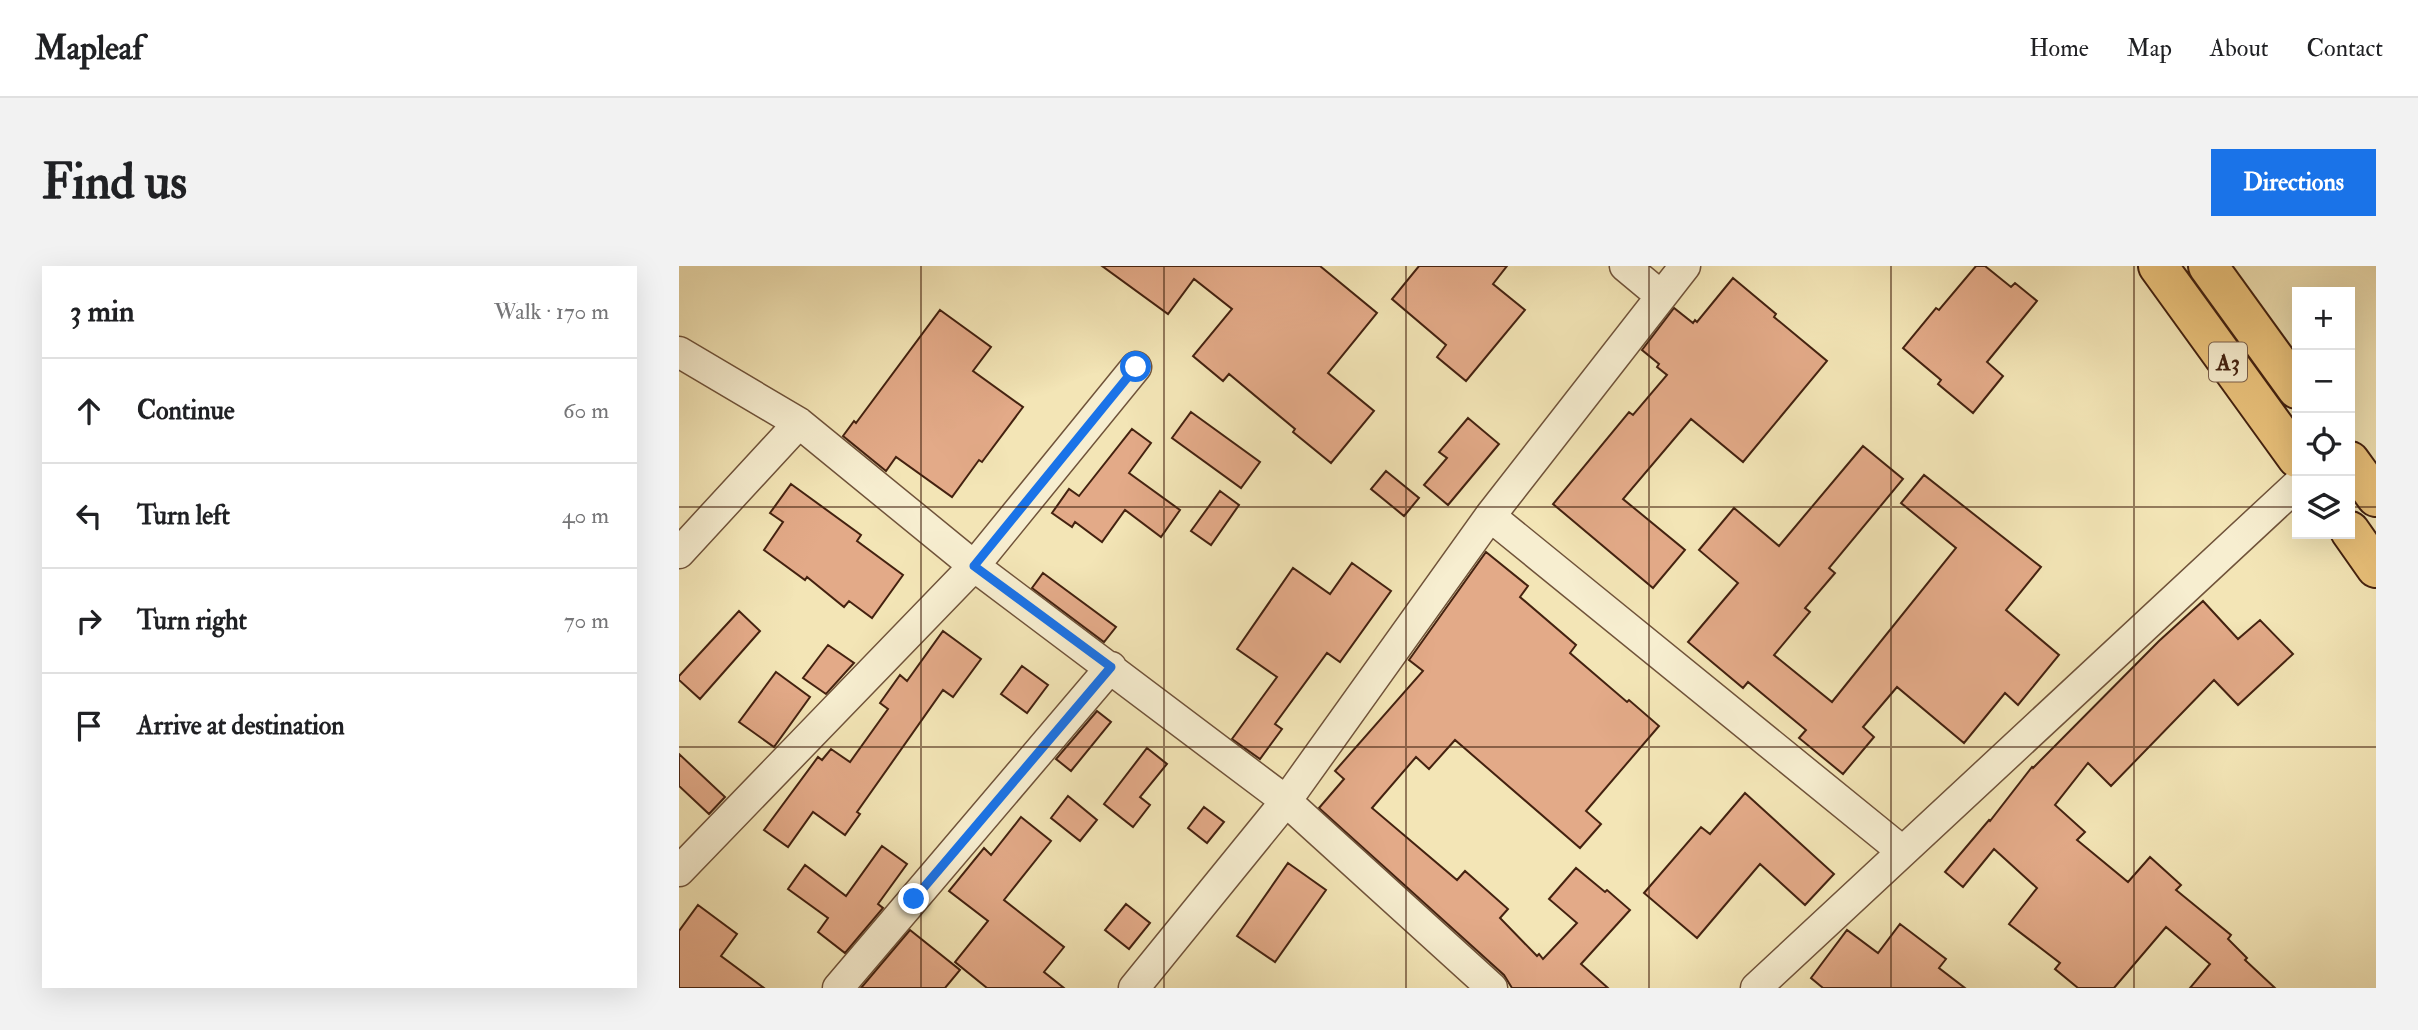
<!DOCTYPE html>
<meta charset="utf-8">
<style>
:root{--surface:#fff;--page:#f2f2f2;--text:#202124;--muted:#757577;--line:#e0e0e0;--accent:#1a73e8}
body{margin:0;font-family:"IM FELL Double Pica",serif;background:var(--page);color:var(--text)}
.controls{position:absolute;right:21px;top:21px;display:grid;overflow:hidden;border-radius:0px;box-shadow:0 7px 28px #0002}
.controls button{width:63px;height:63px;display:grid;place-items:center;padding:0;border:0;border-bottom:2px solid var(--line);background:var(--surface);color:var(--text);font:35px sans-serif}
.stop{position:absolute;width:21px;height:21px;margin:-16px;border:5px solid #1a73e8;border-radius:50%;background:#fff}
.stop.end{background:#1a73e8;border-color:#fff;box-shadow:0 2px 7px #0008}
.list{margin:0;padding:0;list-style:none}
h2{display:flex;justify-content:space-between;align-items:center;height:91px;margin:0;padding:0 28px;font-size:30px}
h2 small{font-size:23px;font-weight:400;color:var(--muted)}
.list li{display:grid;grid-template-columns:46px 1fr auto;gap:21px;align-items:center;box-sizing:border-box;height:105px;padding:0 28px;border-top:2px solid var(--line)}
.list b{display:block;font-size:26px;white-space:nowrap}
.list em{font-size:23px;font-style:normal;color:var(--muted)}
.icon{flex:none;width:38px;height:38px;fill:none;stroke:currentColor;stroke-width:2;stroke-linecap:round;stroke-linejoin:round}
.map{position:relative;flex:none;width:1697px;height:722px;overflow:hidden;border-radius:0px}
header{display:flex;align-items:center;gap:42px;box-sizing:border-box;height:98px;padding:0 35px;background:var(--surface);border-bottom:2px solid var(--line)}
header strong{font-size:33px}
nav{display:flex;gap:38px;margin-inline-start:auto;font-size:24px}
.intro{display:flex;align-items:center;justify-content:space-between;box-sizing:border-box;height:168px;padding:0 42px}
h1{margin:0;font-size:49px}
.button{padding:18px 32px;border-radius:0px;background:var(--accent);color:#fff;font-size:24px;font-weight:700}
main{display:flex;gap:42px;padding:0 42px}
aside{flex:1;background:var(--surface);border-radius:0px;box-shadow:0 7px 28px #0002}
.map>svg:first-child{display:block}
.building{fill:#e3aa88;stroke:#442210;stroke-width:2}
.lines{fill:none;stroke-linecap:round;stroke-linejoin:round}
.street-casing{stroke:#70533a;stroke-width:33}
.highway-casing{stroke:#442210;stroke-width:42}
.street{stroke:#f7eed0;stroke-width:30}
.highway{stroke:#eac27b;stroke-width:38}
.route{stroke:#1a73e8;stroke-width:9}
.grid{fill:none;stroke:#442210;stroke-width:2;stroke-opacity:0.55}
.labels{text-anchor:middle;stroke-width:6;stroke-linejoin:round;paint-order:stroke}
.shield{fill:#f7eed0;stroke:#7a5f4a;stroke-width:2}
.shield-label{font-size:23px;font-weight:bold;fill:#442210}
</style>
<header>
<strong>Mapleaf</strong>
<nav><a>Home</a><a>Map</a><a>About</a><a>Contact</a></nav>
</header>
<div class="intro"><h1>Find us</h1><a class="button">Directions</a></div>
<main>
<aside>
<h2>3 min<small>Walk · 170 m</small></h2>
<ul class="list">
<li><svg class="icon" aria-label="ahead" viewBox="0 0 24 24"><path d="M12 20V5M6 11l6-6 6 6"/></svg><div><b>Continue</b></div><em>60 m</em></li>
<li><svg class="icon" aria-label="left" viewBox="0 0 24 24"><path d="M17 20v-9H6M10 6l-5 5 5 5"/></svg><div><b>Turn left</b></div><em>40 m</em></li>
<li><svg class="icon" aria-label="right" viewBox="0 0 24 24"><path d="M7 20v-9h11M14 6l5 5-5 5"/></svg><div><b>Turn right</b></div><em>70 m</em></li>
<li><svg class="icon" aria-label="arrive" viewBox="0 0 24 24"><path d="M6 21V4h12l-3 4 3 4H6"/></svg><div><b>Arrive at destination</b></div></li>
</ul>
</aside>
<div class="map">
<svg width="1697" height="722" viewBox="0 0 1697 722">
<rect width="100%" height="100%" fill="#f3e5b6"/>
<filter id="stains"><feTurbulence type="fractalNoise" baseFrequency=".00286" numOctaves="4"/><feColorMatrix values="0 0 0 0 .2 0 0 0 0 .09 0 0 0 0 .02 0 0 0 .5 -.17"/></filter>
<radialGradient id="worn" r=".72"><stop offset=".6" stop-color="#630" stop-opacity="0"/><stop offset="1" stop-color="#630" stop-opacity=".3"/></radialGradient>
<path class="building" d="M423,0H641L698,47L649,107L695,145L652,197L614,166L616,163L550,108L544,115L514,90L553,43L515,13L489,48Z
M740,0H828L814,18L846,44L787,115L758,91L767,79L713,33Z
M1297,0H1306L1332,21L1336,17L1358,35L1308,96L1324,110L1294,147L1259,118L1262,114L1224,82L1257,42L1260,44Z
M1054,12L1097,48L1095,51L1148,95L1064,196L1012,153L944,233L1006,284L974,322L874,238L950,146L954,149L988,109L978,101L980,98L963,84L995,42L1014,57L1016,54L1018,56Z
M261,44L312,81L294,105L344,141L303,196L300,194L273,231L217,191L207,205L164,170L175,155L177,157Z
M512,146L581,196L562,222L493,172Z
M789,152L820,178L769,239L745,219L768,192L760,186Z
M453,163L472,177L450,207L501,244L482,271L446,244L423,276L396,256L393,261L373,247L390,223L400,230Z
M1184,180L1224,213L1150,302L1156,307L1126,342L1131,346L1095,389L1153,436L1277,282L1222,237L1245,209L1362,301L1327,344L1380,389L1339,439L1326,427L1285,477L1218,421L1184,461L1195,471L1164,508L1120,472L1127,464L1069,416L1064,422L1009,376L1059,317L1020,284L1055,242L1100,280Z
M707,205L740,232L725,250L692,223Z
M112,218L182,269L178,275L224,309L193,352L170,335L165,341L128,311L126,314L85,284L104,256L91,247Z
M541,225L560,239L532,279L512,265Z
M807,286L849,320L841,331L897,379L891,387L948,436L950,434L980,460L907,545L922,558L901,582L776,474L750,503L737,491L693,542L778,614L786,605L829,643L821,652L858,690L860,688L864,693L898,657L870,633L897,602L926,626L928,624L951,644L902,698L929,722H833L825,709L640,542L665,513L656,505L744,405L730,394Z
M673,297L712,325L661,396L648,387L596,458L603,463L581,493L553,473L598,411L558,383L614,302L651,328Z
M364,307L437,361L425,376L353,322Z
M1524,335L1559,373L1581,354L1614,388L1559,439L1535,414L1432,520L1409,497L1376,539L1406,566L1398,574L1449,616L1471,591L1502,619L1497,624L1552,669L1549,673L1568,692L1566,694L1596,722H1511L1531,698L1487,661L1435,722H1399L1376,703L1381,697L1330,658L1358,622L1315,583L1284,621L1266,606L1310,554L1311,555L1353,501L1354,502L1480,375Z
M60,345L81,365L21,433L0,414V410Z
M264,365L302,393L274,431L264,424L178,546L181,548L166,569L134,546L109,581L85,564L139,491L143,494L152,483L171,496L209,443L201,437L221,409L228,415Z
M149,379L175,397L147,428L124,412Z
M343,400L369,419L348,447L322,428Z
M97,406L131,431L95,481L60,456Z
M418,445L432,456L392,505L377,493Z
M468,482L488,498L461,531L471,539L454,561L425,538Z
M0,488L46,531L30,548L0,520Z
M1066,527L1155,608L1126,639L1081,598L1018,672L965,627L1022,561L1031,568Z
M389,530L418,554L401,575L372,552Z
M525,541L545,556L528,577L509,562Z
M342,551L372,575L325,634L385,681L365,706L385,722H308L276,696L309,655L270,625L305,582L312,589Z
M203,580L228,598L199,638L204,642L166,687L139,666L149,652L109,623L126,599L167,630Z
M609,597L647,624L596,696L558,670Z
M447,638L471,657L450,683L426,664Z
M19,639L58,668L42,690L85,722H0V665Z
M1221,658L1267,693L1260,702L1286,722H1144L1132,712L1168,664L1199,687Z
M231,664L281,704L266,722H182Z"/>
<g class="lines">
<defs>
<path id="street" d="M946,0L982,30
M0,86L120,157L295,300L607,535L813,722
M811,250L1223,585
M0,287L120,157
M0,605L295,300L457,101
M159,722L432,401
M455,722L607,535L811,250L1006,0
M1077,722L1618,219"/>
<path id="highway" d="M1479,0L1618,192
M1529,0L1618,123
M1671,195L1697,231
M1671,265L1697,302"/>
</defs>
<use href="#street" class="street-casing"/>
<use href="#highway" class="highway-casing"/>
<use href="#street" class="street"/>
<use href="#highway" class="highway"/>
</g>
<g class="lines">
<path class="route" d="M235,633L432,401L295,300L457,101"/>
</g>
<path class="grid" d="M242,0V722M485,0V722M727,0V722M970,0V722M1212,0V722M1455,0V722M0,241H1618M1671,241H1697M0,481H1697"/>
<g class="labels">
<rect class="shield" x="1530" y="76.5" width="38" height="39" rx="5"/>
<g class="shield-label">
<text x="1549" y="104">A3</text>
</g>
</g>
<rect width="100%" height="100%" filter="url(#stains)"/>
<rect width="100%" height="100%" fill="url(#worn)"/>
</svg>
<div class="controls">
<button>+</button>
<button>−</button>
<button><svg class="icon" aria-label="locate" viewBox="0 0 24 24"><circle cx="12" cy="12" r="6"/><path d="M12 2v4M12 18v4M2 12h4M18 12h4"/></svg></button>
<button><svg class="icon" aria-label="layers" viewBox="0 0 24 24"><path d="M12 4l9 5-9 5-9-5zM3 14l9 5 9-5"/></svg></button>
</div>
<div class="stop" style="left:457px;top:101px"></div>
<div class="stop end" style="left:235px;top:633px"></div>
</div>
</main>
